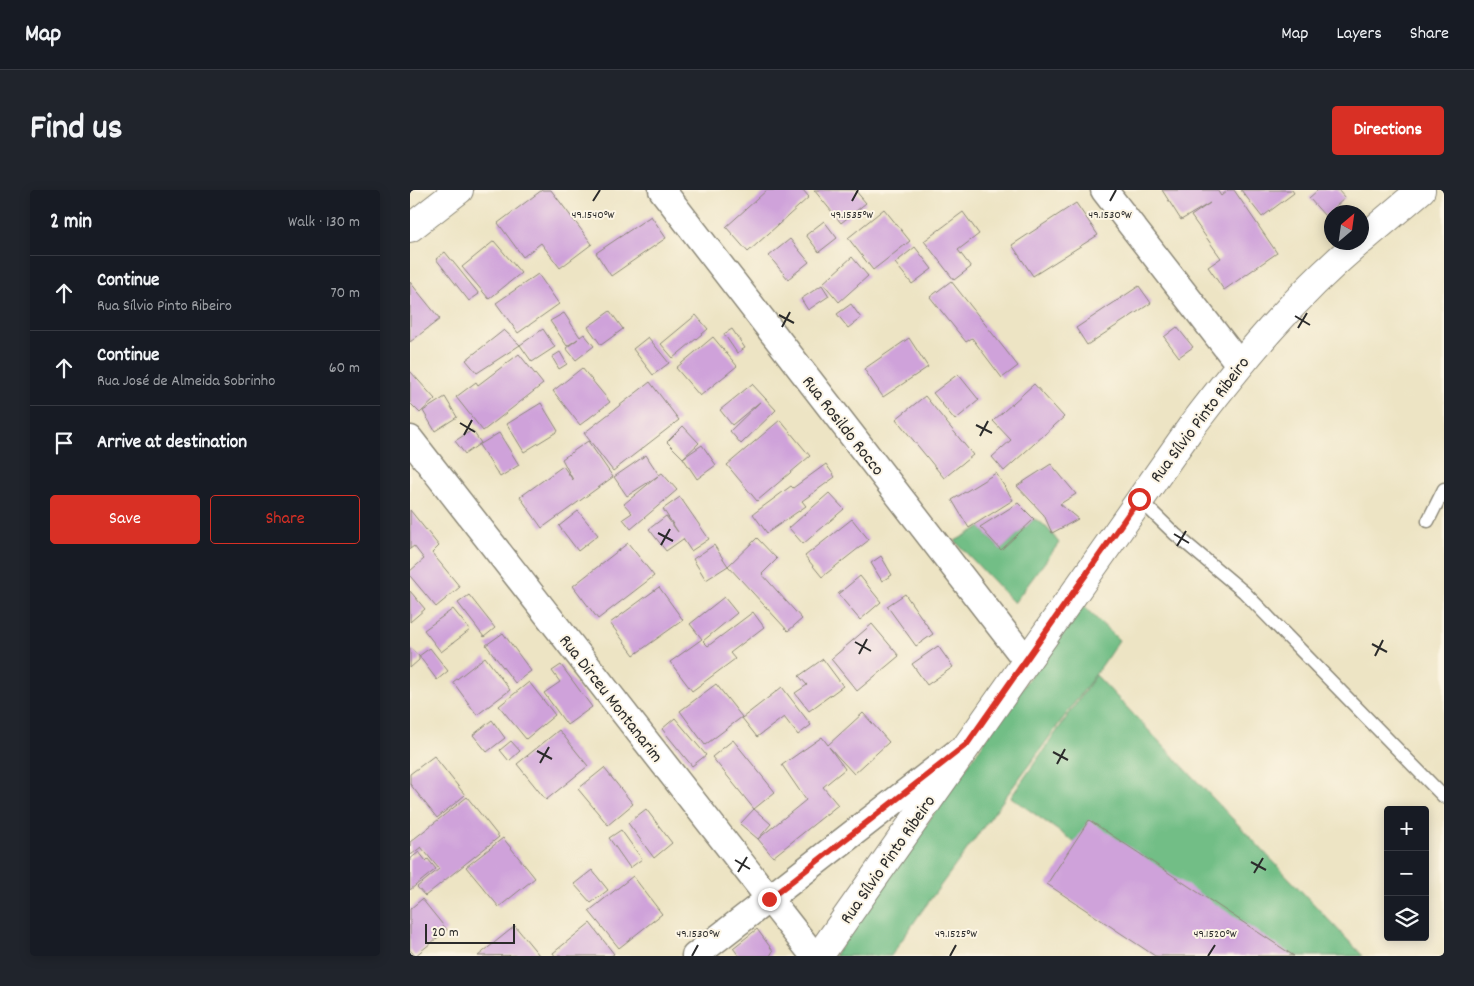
<!DOCTYPE html>
<meta charset="utf-8">
<style>
:root{--surface:#171b24;--page:#20242c;--text:#f1f3f6;--muted:#9ea1a6;--line:#363941;--accent:#d93025}
body{margin:0;font-family:Dekko,sans-serif;background:var(--page);color:var(--text)}
.controls{position:absolute;right:15px;bottom:15px;display:grid;overflow:hidden;border-radius:5px;box-shadow:0 2px 12px #0003}
.controls button{width:45px;height:45px;display:grid;place-items:center;padding:0;border:0;border-bottom:1px solid var(--line);background:var(--surface);color:var(--text);font:25px sans-serif}
.compass{position:absolute;left:914px;top:15px;width:45px;height:45px;border-radius:50%;background:var(--surface);box-shadow:0 2px 12px #0003;rotate:29deg}
.scale{position:absolute;left:15px;bottom:12px;width:90px;box-sizing:border-box;padding-left:5px;border:2px solid #2b2b2b;border-top:0;font-size:14px;line-height:18px;white-space:nowrap;color:#2b2b2b;-webkit-text-stroke:4px #fcf5e5;paint-order:stroke}
.stop{position:absolute;width:15px;height:15px;margin:-11px;border:4px solid #d93025;border-radius:50%;background:#fff}
.stop.end{background:#d93025;border-color:#fff;box-shadow:0 1px 5px #0008}
.list{margin:0;padding:0;list-style:none}
h2{display:flex;justify-content:space-between;align-items:center;height:65px;margin:0;padding:0 20px;font-size:21px}
h2 small{font-size:16px;font-weight:400;color:var(--muted)}
.list li{display:grid;grid-template-columns:32px 1fr auto;gap:15px;align-items:center;box-sizing:border-box;height:75px;padding:0 20px;border-top:1px solid var(--line)}
.list b{display:block;font-size:19px;white-space:nowrap}
.list p{margin:0;font-size:16px;white-space:nowrap;color:var(--muted)}
.list em{font-size:16px;font-style:normal;color:var(--muted)}
.actions{display:flex;gap:10px;padding:15px 20px}
.actions a{flex:1;padding:11px 0;border:1px solid var(--accent);border-radius:5px;text-align:center;font-size:18px;color:var(--accent)}
.actions .main{background:var(--accent);color:#fff}
.icon{flex:none;width:28px;height:28px;fill:none;stroke:currentColor;stroke-width:2;stroke-linecap:round;stroke-linejoin:round}
.map{position:relative;flex:none;width:1034px;height:766px;overflow:hidden;border-radius:5px}
header{display:flex;align-items:center;gap:30px;box-sizing:border-box;height:70px;padding:0 25px;background:var(--surface);border-bottom:1px solid var(--line)}
header strong{font-size:24px}
nav{display:flex;gap:28px;margin-inline-start:auto;font-size:18px}
.intro{display:flex;align-items:center;justify-content:space-between;box-sizing:border-box;height:120px;padding:0 30px}
h1{margin:0;font-size:35px}
.button{padding:12px 22px;border-radius:5px;background:var(--accent);color:#fff;font-size:18px;font-weight:700}
main{display:flex;gap:30px;padding:0 30px}
aside{flex:1;background:var(--surface);border-radius:5px;box-shadow:0 2px 12px #0003}
.map>svg:first-child{display:block}
.forest{fill:#72be86;stroke:#4e7458}
.building{fill:#cfa2da}
.lines{fill:none;stroke-linecap:round;stroke-linejoin:round}
.service-casing{stroke:#8c8878;stroke-width:15}
.minor-casing{stroke:#8c8878;stroke-width:29}
.tertiary-casing{stroke:#8c8878;stroke-width:30}
.service{stroke:#fff;stroke-width:12}
.minor{stroke:#fff;stroke-width:26}
.tertiary{stroke:#fff;stroke-width:28}
.route{stroke:#d93025;stroke-width:6}
.ticks{fill:none;stroke:#2b2b2b;stroke-width:2}
.labels{text-anchor:middle;stroke-width:4;stroke-linejoin:round;paint-order:stroke}
.street-label{font-size:18px;fill:#2b2b2b;stroke:#fcf5e5}
.ticks-label{font-size:12px;text-anchor:middle;fill:#2b2b2b;stroke:#fcf5e5;stroke-width:4;stroke-linejoin:round;paint-order:stroke}
</style>
<header>
<strong>Map</strong>
<nav><a>Map</a><a>Layers</a><a>Share</a></nav>
</header>
<div class="intro"><h1>Find us</h1><a class="button">Directions</a></div>
<main>
<aside>
<h2>2 min<small>Walk · 130 m</small></h2>
<ul class="list">
<li><svg class="icon" aria-label="ahead" viewBox="0 0 24 24"><path d="M12 20V5M6 11l6-6 6 6"/></svg><div><b>Continue</b><p>Rua Sílvio Pinto Ribeiro</p></div><em>70 m</em></li>
<li><svg class="icon" aria-label="ahead" viewBox="0 0 24 24"><path d="M12 20V5M6 11l6-6 6 6"/></svg><div><b>Continue</b><p>Rua José de Almeida Sobrinho</p></div><em>60 m</em></li>
<li><svg class="icon" aria-label="arrive" viewBox="0 0 24 24"><path d="M6 21V4h12l-3 4 3 4H6"/></svg><div><b>Arrive at destination</b></div></li>
</ul>
<div class="actions"><a class="main">Save</a><a>Share</a></div>
</aside>
<div class="map">
<svg width="1034" height="766" viewBox="0 0 1034 766">
<rect width="100%" height="100%" fill="#fcf5e5"/>
<filter id="ink" filterUnits="userSpaceOnUse"><feTurbulence type="fractalNoise" baseFrequency=".02" numOctaves="2"/><feDisplacementMap in="SourceGraphic" scale="10" xChannelSelector="R" yChannelSelector="G"/><feConvolveMatrix kernelMatrix="1 2 1 2 8 2 1 2 1" color-interpolation-filters="sRGB"/></filter>
<filter id="wash" filterUnits="userSpaceOnUse"><feTurbulence type="fractalNoise" baseFrequency=".0096" numOctaves="4" result="noise"/><feDisplacementMap in="SourceGraphic" scale="20" xChannelSelector="R" yChannelSelector="G"/><feGaussianBlur stdDeviation="1.12" result="paint"/><feColorMatrix in="noise" values="0 0 0 0 0 0 0 0 0 0 0 0 0 0 0 0 0 1.4 0 .05"/><feComposite in="paint" operator="in"/></filter>
<g filter="url(#wash)">
<rect width="100%" height="100%" fill="#ede4c4"/>
<path class="forest" d="M624,329C635,333 642,344 649,353L604,413L545,351L570,337L591,360Z
M671,414L709,450L693,474L509,725L481,766H424Z
M686,485L953,766H884L664,652L601,607Z"/>
<g id="blocks">
<path class="building" d="M132,0H141L182,54L150,78L131,53L113,67L88,33Z
M357,0H393L399,7L338,62L316,37Z
M404,0H445L456,13L431,33Z
M752,0H807L811,6L818,0H824L867,63L814,100L798,77L811,68L781,26L800,13L771,30Z
M831,0H882L884,3L852,27Z
M908,0H928L935,8L915,26L899,8Z
M666,13L688,45L623,86L602,55Z
M474,19L500,51L463,80L438,48Z
M553,22L569,44L548,60L561,77L544,90L514,51Z
M241,26L256,48L201,86L186,63Z
M414,31L427,48L409,62L396,45Z
M380,49L399,72L378,89L359,66Z
M84,51L111,83L79,109L52,77Z
M505,57L522,79L502,94L485,73Z
M35,62L69,104L59,111L26,69Z
M442,67L458,86L429,112L413,93Z
M128,84L149,114L108,143L86,113Z
M541,91L608,176L592,188L562,148L556,152L520,107Z
M0,92L30,129L0,152Z
M412,95L419,106L398,120L391,109Z
M729,96L741,113L677,155L666,138Z
M441,114L451,128L438,138L427,124Z
M200,121L213,139L191,155L178,137Z
M154,123L170,147L174,144L184,156L166,170L156,158L168,149L157,156L140,131Z
M286,125L298,139L263,168L251,154Z
M767,137L783,157L769,167L754,147Z
M133,139L145,157L122,172L110,155L67,183L56,170L94,140L110,155Z
M322,139L335,158L327,163L314,144Z
M238,147L259,173L243,185L223,159Z
M303,147L327,176L290,206L266,178Z
M499,148L518,177L473,207L454,179Z
M150,162L157,174L149,179L142,167Z
M109,164L133,194L73,241L46,207L66,192L68,195Z
M172,178L200,212L170,235L143,201Z
M0,181L25,209L10,223L0,213Z
M548,184L569,210L545,230L523,203Z
M240,192L269,230L203,281L174,243Z
M342,194L366,220L331,254L320,241L351,211L322,235L310,220Z
M624,194L654,227L594,281L582,267L601,250L583,231Z
M515,206L563,265L534,288L486,229Z
M35,207L47,227L25,241L13,221Z
M131,213L148,241L114,262L97,234Z
M370,230L400,266L347,311L317,275Z
M273,236L289,253L273,268L292,255L306,275L287,289L273,268L257,252Z
M62,240L71,253L55,264L45,251Z
M89,243L109,275L90,287L69,255Z
M178,251L203,287L132,338L110,307L153,276L163,290L152,269Z
M236,265L249,285L252,283L267,300L221,339L213,329L222,323L214,314L248,286L217,306L204,287Z
M416,274L425,287L392,311L396,316L357,343L343,324L381,296L383,298Z
M641,274L666,304L650,314L668,329L642,343L634,325L607,296Z
M586,283L603,310L559,338L542,310Z
M419,303L434,319L393,354L379,338Z
M270,307L299,349L281,361L273,349L256,361L239,339L256,326L268,342L253,319Z
M608,313L624,329L591,360L570,337Z
M0,320L29,356L22,363L50,397L26,417L0,386V381L14,369L4,356L0,359Z
M168,321L188,345L168,361L149,336Z
M442,329L459,350L412,387L395,366Z
M347,348L367,369L352,384L392,429L378,441L318,376Z
M218,353L244,386L188,429L163,396Z
M304,355L318,376L296,390L283,369Z
M471,366L482,385L472,391L461,373Z
M450,386L471,412L450,430L428,404Z
M249,397L273,430L224,465L200,433Z
M0,401L15,419L0,432Z
M495,404L523,444L506,456L477,416Z
M59,405L85,438L74,447L48,413Z
M314,407L327,423L293,451L298,456L343,422L354,437L320,463L325,469L282,501L260,472L292,449L280,434Z
M43,419L60,440L31,462L14,440Z
M462,434L489,466L447,501L421,469Z
M93,443L121,481L105,493L76,455Z
M528,456L543,477L517,495L502,474Z
M0,458L9,466V470L0,478Z
M20,458L38,481L27,490L9,466Z
M75,467L100,500L67,525L43,492Z
M413,469L433,496L399,521L385,503L397,495L389,486Z
M151,475L182,517L157,535L134,503L150,492L142,481Z
M119,492L145,525L116,549L89,516Z
M306,494L332,527L295,555L270,521Z
M372,497L401,535L388,545L374,527L347,547L332,528Z
M453,523L479,552L444,584L419,557L435,579L413,597L428,615L363,667L348,649L330,634L344,619L302,567L323,550L365,602L344,619L361,634L348,649L396,610L372,575L412,547L418,555Z
M265,528L296,565L282,576L252,539Z
M82,530L95,548L77,562L63,545Z
M149,540L178,576L136,610L107,574Z
M101,551L110,561L99,571L90,560Z
M24,566L55,605L27,628L0,594V584Z
M194,578L223,614L198,635L168,599Z
M57,607L89,647L15,706L7,697L29,679L11,657L1,665L0,652Z
M236,619L262,653L244,668L218,633Z
M679,630L884,766H745L637,694Z
M211,640L232,669L220,678L199,648Z
M93,648L125,688L89,717L56,677Z
M9,662L16,671L18,669L26,679L0,700V669Z
M182,680L198,700L181,713L164,694Z
M223,686L252,724L209,758L179,721Z
M12,709L37,740L5,766L0,760V719Z
M180,733L204,764L201,766H145L143,763Z
M105,736L129,765L68,766Z
M347,739L363,761L360,766H329L323,758Z"/>
</g>
</g>
<g filter="url(#ink)">
<use href="#blocks" fill-opacity="0" stroke="#8c8878" stroke-width="1"/>
<g class="lines">
<defs>
<path id="service" d="M729,309L765,344L834,402L1034,607
M1018,331L1034,299"/>
<path id="minor" d="M252,0L616,470
M694,0L829,174
M0,249L404,766
M285,766L549,561"/>
<path id="tertiary" d="M0,38L49,0
M952,50L1011,0
M409,766L782,236C833,169 884,107 949,52"/>
</defs>
<use href="#service" class="service-casing"/>
<use href="#minor" class="minor-casing"/>
<use href="#tertiary" class="tertiary-casing"/>
<use href="#service" class="service"/>
<use href="#minor" class="minor"/>
<use href="#tertiary" class="tertiary"/>
</g>
</g>
<g class="lines" filter="url(#ink)">
<path class="route" d="M359,709L557,554L729,309"/>
</g>
<path class="ticks" d="M183,11L190,0M442,11L448,0M700,11L706,0M369,125L384,133M885,126L900,135M372,137L380,122M888,138L897,123M50,233L65,242M566,235L582,243M54,245L62,230M570,246L578,231M248,343L263,351M764,344L779,353M251,355L260,339M767,356L776,341M445,452L461,461M962,454L977,462M449,464L457,449M965,466L973,450M127,561L142,569M643,562L658,570M130,573L139,557M647,574L655,559M325,670L340,679M841,672L856,680M328,682L337,667M844,683L853,668M282,766L288,755M540,766L546,755M798,766L805,755"/>
<g class="labels">
<g class="street-label">
<text transform="translate(789 229) rotate(-53)" y="6">Rua Sílvio Pinto Ribeiro</text>
<text transform="translate(434 235) rotate(52)" y="6">Rua Rosildo Rocco</text>
<text transform="translate(202 508) rotate(52)" y="6">Rua Dirceu Montanarim</text>
<text transform="translate(477 669) rotate(-55)" y="6">Rua Sílvio Pinto Ribeiro</text>
</g>
</g>
<g class="ticks-label">
<text x="183" y="28">49.1540°W</text>
<text x="442" y="28">49.1535°W</text>
<text x="700" y="28">49.1530°W</text>
<text x="288" y="747">49.1530°W</text>
<text x="546" y="747">49.1525°W</text>
<text x="805" y="747">49.1520°W</text>
</g>
</svg>
<div class="controls">
<button>+</button>
<button>−</button>
<button><svg class="icon" aria-label="layers" viewBox="0 0 24 24"><path d="M12 4l9 5-9 5-9-5zM3 14l9 5 9-5"/></svg></button>
</div>
<svg class="compass" viewBox="-18 -18 36 36"><path d="M0-13l5 13h-10z" fill="#e53935"/><path d="M0 13l5-13h-10z" fill="#9ea1a6"/></svg>
<div class="scale">20 m</div>
<div class="stop" style="left:729px;top:309px"></div>
<div class="stop end" style="left:359px;top:709px"></div>
</div>
</main>
